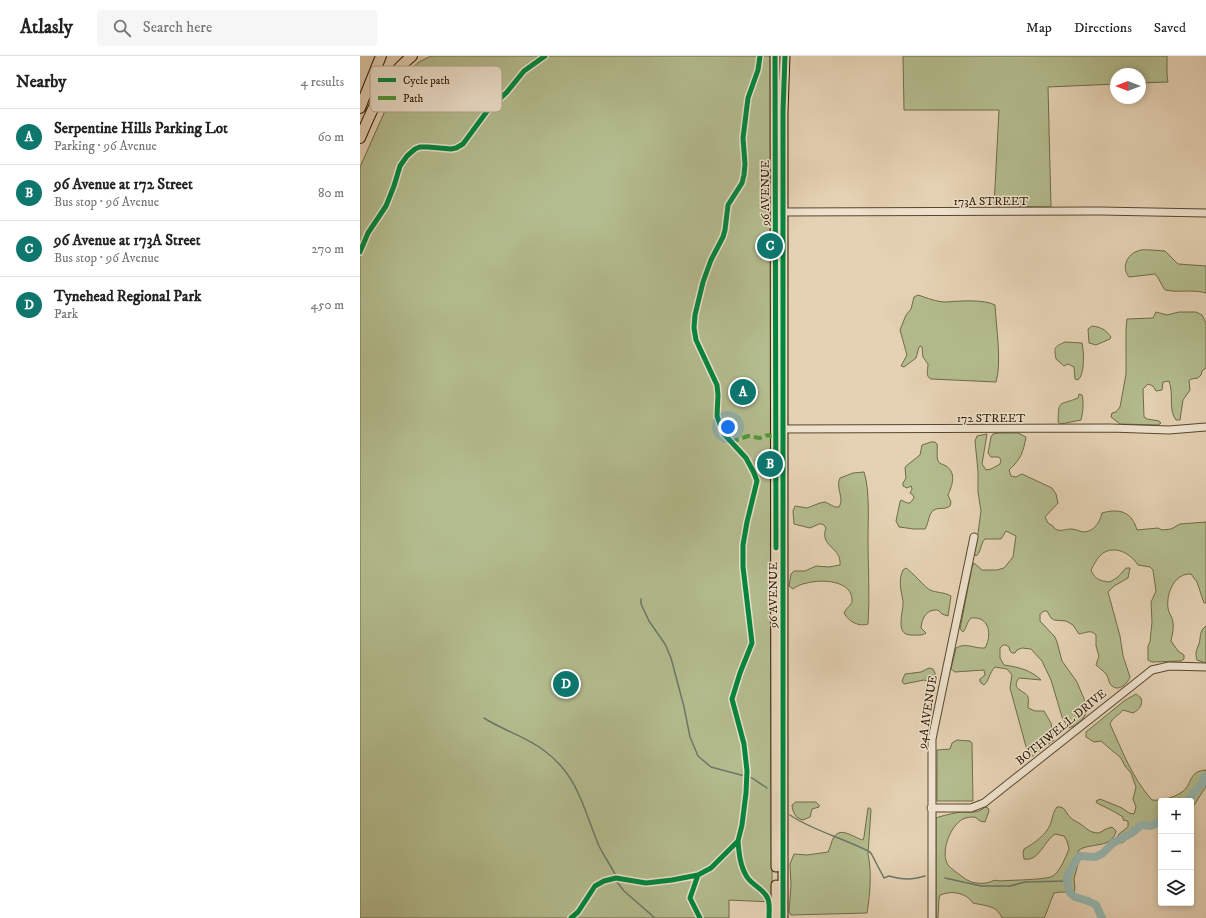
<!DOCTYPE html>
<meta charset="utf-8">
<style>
:root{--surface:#fff;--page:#f6f6f6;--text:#222;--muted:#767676;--line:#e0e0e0;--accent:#0f766e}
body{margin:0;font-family:"IM FELL DW Pica",serif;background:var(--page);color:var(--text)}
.controls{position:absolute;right:12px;bottom:12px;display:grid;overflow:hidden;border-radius:4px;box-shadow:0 2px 6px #0003}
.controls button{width:36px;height:36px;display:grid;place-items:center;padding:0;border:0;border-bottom:1px solid var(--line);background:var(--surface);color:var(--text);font:20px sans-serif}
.compass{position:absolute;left:750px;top:12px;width:36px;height:36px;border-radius:50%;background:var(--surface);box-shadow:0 2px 6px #0003;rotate:270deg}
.you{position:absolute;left:368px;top:371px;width:14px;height:14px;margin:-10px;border:3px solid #fff;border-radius:50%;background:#1a73e8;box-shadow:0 0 0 6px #1a73e833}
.badge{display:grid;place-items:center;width:26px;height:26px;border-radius:50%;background:var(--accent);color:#fff;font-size:13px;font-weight:700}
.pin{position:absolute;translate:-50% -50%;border:2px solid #fff;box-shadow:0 1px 4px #0006}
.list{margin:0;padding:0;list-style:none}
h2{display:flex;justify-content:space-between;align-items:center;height:52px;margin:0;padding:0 16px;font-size:17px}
h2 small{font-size:13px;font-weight:400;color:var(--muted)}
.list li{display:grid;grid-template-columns:26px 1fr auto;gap:12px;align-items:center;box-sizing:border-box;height:56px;padding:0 16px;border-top:1px solid var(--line)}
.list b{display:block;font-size:15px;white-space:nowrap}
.list p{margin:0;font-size:13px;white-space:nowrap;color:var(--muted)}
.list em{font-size:13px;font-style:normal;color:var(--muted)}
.icon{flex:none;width:22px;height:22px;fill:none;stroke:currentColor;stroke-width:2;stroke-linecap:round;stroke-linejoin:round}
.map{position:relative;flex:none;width:846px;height:862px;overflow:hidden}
header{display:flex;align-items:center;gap:24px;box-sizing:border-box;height:56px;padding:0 20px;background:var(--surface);border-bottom:1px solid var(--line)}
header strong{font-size:19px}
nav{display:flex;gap:22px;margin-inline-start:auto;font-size:14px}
.search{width:280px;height:36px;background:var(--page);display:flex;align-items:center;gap:10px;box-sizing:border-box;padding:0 14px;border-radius:4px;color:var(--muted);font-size:15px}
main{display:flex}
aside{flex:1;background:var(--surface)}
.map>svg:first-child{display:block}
.green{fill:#b3bc8e;stroke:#706a47}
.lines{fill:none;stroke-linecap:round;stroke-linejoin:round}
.stream{stroke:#6c776a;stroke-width:1.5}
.river{stroke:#96b7b1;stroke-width:8}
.minor-casing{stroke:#5a462d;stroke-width:9}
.major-casing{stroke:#2c1800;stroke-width:11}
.highway-casing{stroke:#2c1800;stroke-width:12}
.minor{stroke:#eee2ce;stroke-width:7}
.major{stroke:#e5d2b4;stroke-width:9}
.highway{stroke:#e5d2b4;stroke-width:10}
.quiet{stroke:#4f9939;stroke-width:4;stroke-dasharray:8 4;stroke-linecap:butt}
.cycleway-casing{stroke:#eee2ce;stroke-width:8}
.cycleway{stroke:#00873e;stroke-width:5}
.labels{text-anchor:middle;stroke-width:3;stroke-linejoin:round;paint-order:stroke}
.street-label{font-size:12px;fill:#2c1800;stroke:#eee2ce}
.key{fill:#eee2ce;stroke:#b4a590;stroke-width:1}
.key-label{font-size:11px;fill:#2c1800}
</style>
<header>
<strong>Atlasly</strong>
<div class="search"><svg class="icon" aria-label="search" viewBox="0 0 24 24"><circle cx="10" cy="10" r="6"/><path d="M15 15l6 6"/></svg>Search here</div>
<nav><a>Map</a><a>Directions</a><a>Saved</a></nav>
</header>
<main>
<aside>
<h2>Nearby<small>4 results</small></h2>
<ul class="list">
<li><span class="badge">A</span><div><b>Serpentine Hills Parking Lot</b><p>Parking · 96 Avenue</p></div><em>60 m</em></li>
<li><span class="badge">B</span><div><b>96 Avenue at 172 Street</b><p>Bus stop · 96 Avenue</p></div><em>80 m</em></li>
<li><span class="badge">C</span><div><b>96 Avenue at 173A Street</b><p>Bus stop · 96 Avenue</p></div><em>270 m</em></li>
<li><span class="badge">D</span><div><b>Tynehead Regional Park</b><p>Park</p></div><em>450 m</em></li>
</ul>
</aside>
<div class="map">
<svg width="846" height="862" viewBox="0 0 846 862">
<rect width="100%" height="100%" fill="#e5d2b4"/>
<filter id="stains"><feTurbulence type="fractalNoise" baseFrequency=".005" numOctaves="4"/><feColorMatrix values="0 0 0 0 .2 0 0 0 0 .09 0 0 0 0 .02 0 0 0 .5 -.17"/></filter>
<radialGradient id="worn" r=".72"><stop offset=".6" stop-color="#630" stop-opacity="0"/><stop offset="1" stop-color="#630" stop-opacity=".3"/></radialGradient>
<path class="green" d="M71,0H412V846L369,844V862H0V111L24,57L33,33L46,17L59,6Z
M543,0H807V19L808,26L780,27V18H756V28L688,31L691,151L634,150L639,54H544Z
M791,194L805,195L818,208L846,210V237C833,233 818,237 805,234C801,229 800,223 795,218L769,221C761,212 767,198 778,195C782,193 787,194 791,194Z
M558,239C567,242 577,246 586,246C598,245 624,243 635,249C636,269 642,308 636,326L571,323C565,320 568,314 568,308L563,301L562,291L561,290L559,291L556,302L544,311L541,310L547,299L540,274L546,259L551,253L554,241Z
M796,256L807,259L819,256H836L842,259L846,267V312L842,315L841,319L838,322L831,323L829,325L830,334L823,344L820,364H816C808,354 814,337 809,325L803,326L802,334L796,335L793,330L788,328L783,333L784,361L787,363L799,365L801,367L798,369L760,368L751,361L752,357L756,356L760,351L766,318V273L767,263L793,262Z
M732,270C741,271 746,274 751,281L750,283L736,289L729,287L728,273Z
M705,286L722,287C724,296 725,318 718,324L715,323L714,311L708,308L704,310L696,303C694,291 694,291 705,286Z
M719,338L722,339C724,346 723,356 721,364L701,368L698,366C699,343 698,350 718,342Z
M639,377H658L666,381C663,397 661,403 649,414L651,420L656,421L662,418L692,432L696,438L698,447L685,461L688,467L693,470L695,473C701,476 704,473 711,473C715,473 719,475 723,476C734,476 740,466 742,457C760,452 772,456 777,474L798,472L802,474L811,473L820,468L846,466V547H844L837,526L831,518C814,517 806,538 808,552C808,557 813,561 813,567C814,573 812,579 811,585L818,595L824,599V603L821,605L792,606L788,604V590L790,586L792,566L791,546L796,535L793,514L790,511L778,509C771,498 757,490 745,496C738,499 734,509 731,514C735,524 741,525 750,526L758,521L766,512H770L768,522L754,530L748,536L760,580L763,600L770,621C768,627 759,636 752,630C748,627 749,622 746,618C744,615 739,612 736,609L739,600L736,590V579C731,573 726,577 719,578L713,569L706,565L694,564L691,562L687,555H684L680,558V565L695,581L697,586L702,605L717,626L727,650V656L722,664L714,670L708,672L702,661L691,624L682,605L671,593L662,592L657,594L655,597H652L650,595L649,591L646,589H643L640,592V602L644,609C658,611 671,614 681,624L659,622C650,634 665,634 668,641C669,644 668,648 668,652L675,655H684L691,667L694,684L671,701L668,698L650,632L652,619L647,613L635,611C629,617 629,625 624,629L620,626V623L625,619L624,614L595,616L591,613L596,592C606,586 615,593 625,592C632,579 630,560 611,562C606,567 607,572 603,576L600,573L612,511L614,507L622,514H637L644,512L653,501L656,480L646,475L641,483H625C620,488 622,495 616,500L614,497L617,485L621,455L618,436V415L615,385L617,380L627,378L622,408L626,414L631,413L640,408L641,404L639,401H631L628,397L631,381L633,378Z
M571,386H575L577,388C578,393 576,400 578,405C579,408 583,408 586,410C597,417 592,430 588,439L591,446L590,450C585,454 579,451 574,454C568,458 569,467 565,473H554L539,471L536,465L540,446L541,444L547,447H550L554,442L553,439L550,437L552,433L551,430L547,432L543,430V427L546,422L545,412L546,410L560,399L562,389Z
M504,416C510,434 508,465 508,484C508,512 510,540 508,568C499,571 489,566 484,557C486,552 492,549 492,545C493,524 461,523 447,527C441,528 437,530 433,533L429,530L431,518L434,515H445L456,510L469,511L480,509C482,491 459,491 466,472L463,468H459L450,472L434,468L433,455L435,450L447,452L460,447L465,446L475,451H479C485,443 475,431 480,422L493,417Z
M546,512C552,516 566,532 570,534C577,537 584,536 591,540L588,560L582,558L578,554C567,553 562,561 561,572L566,577C562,580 557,579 551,579C534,579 544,555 543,545C541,534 538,524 543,514Z
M846,570V607L837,604C835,597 836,595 839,588C841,581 839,575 846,570Z
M569,612L573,613L575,617V624L572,626L564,624L544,628L542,625L545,618L561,616Z
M776,638L781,642C783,649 779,654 773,657L763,654C759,659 752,662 750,668C762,694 772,722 792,744C802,745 813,742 822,736C833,728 828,715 846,714V731L843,735L831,754V745H801V764C786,768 774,778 762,787L758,786L756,783L759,778L768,771V765L763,764V761L753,755L737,747L736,745L740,743L762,752L769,757L774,758L776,751L773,743L776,731L771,717L765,710L761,702L741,685L734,686L726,681V676L764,645Z
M597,684L610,685L612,687L613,745H577V694L590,693L592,687Z
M436,746H456L459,749V751L452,753L450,761L443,764C435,762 433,757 432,749Z
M625,751L628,752L629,755L625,766L620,765L615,761C611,761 607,761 603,763C590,770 580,796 588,809C590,812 604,822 607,824C612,827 620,828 626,827C633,826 632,823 640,825C650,824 687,824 693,820C701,814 705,802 709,793L707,785L704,780L695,778C684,785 679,806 664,803L663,797L664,793C673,788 686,779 690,769C693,762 692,758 697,751C706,750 705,757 711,762C713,764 717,766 719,767C727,772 729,777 739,777L746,773L752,771L756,775C752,793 732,786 719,794L716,800L718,808L714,823L715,832L714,836C707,837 701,835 694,837C690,846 688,854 684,862H642C637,849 625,850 613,847C606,837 593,834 580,839L579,842L578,862H576V762C581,760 594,757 601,756C610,756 618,758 625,751Z
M508,752H510L511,754L508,798C512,816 510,839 507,857L431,859L429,855L431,829L430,808L434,798L447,799L468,796C471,791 471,785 474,781C481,770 494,782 503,784L504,781Z"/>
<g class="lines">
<path class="stream" d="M281,543V548L289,565L305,588L311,602L324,651L330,681L338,700L351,711L392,722L407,732
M124,662C144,675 168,681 186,696C219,721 224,755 239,790C244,800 251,810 256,820
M430,759C453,775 484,782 510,796L512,799L524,822L529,820C543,824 552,824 565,820
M585,822L621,830H650L665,826L707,825
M257,826L264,835L295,862"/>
<path class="river" d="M827,745L843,726L844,721L846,720
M742,862L736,849L728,845L715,841L710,837L707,825L708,818L719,800L735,801L742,798L753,787L772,777L781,769L791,770L801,765"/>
<defs>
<path id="minor" d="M418,156L740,155L846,157
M418,373L750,372L809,374L846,371
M571,752H611L624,747L792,614L809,610L846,611
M572,862V683L614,481"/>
<path id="major" d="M415,0L416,811
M416,862V829
M423,862V55L425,0"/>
<path id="highway" d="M0,52L21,0
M0,82C13,52 25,21 52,0"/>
</defs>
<use href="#minor" class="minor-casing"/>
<use href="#major" class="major-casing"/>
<use href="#highway" class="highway-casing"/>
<use href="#minor" class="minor"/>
<use href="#major" class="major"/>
<use href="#highway" class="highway"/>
<path class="quiet" d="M371,386L388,380L400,382L408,379L412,381"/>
<defs>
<path id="cycleway" d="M415,0L416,492
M0,196L8,177L26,150L34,130L40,110L47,100L55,93L60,91H68L91,93L96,92L103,88L128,54L147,36L164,15L185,0
M378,785C379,797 380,810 387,821C392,829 405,834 408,843C410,849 409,856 409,862
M211,862L218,856L235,830L244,825L256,822L286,827L312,824L338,819
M340,862L330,842L338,819L351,812L378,785L382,769L386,737L387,715L384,688L372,643L380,617L392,587L383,511V489L387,466L397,425L394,417L386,402L363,377L357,360L358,339L357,329L336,284L334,272L335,259L343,226L351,204L363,181L365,174L368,149L382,127L384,119L385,108L383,82L388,42L398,14L400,0
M423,862V55L425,0"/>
</defs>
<use href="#cycleway" class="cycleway-casing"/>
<use href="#cycleway" class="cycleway"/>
</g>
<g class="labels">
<g class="street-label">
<text transform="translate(405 137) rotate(-90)" y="4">96 AVENUE</text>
<text x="631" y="149">173A STREET</text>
<text x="631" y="366">172 STREET</text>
<text transform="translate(413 539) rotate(-90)" y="4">96 AVENUE</text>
<text transform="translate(567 656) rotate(-81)" y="4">94A AVENUE</text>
<text transform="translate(701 671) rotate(-39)" y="4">BOTHWELL DRIVE</text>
</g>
</g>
<rect x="10" y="10" width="132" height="46" rx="6" class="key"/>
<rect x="18" y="22" width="18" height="4" fill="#00873e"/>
<rect x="18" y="40" width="18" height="4" fill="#4f9939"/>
<g class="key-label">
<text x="43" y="28">Cycle path</text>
<text x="43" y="46">Path</text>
</g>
<rect width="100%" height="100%" filter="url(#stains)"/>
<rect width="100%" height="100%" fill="url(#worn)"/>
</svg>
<div class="controls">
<button>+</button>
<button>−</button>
<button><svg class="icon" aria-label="layers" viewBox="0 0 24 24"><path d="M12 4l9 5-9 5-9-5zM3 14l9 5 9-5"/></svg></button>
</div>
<svg class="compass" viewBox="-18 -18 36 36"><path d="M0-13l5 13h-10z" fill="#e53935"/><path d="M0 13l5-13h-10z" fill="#767676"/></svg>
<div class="you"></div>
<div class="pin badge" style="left:383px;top:336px">A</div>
<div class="pin badge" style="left:410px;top:408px">B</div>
<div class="pin badge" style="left:410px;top:190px">C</div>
<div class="pin badge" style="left:206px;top:628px">D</div>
</div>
</main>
